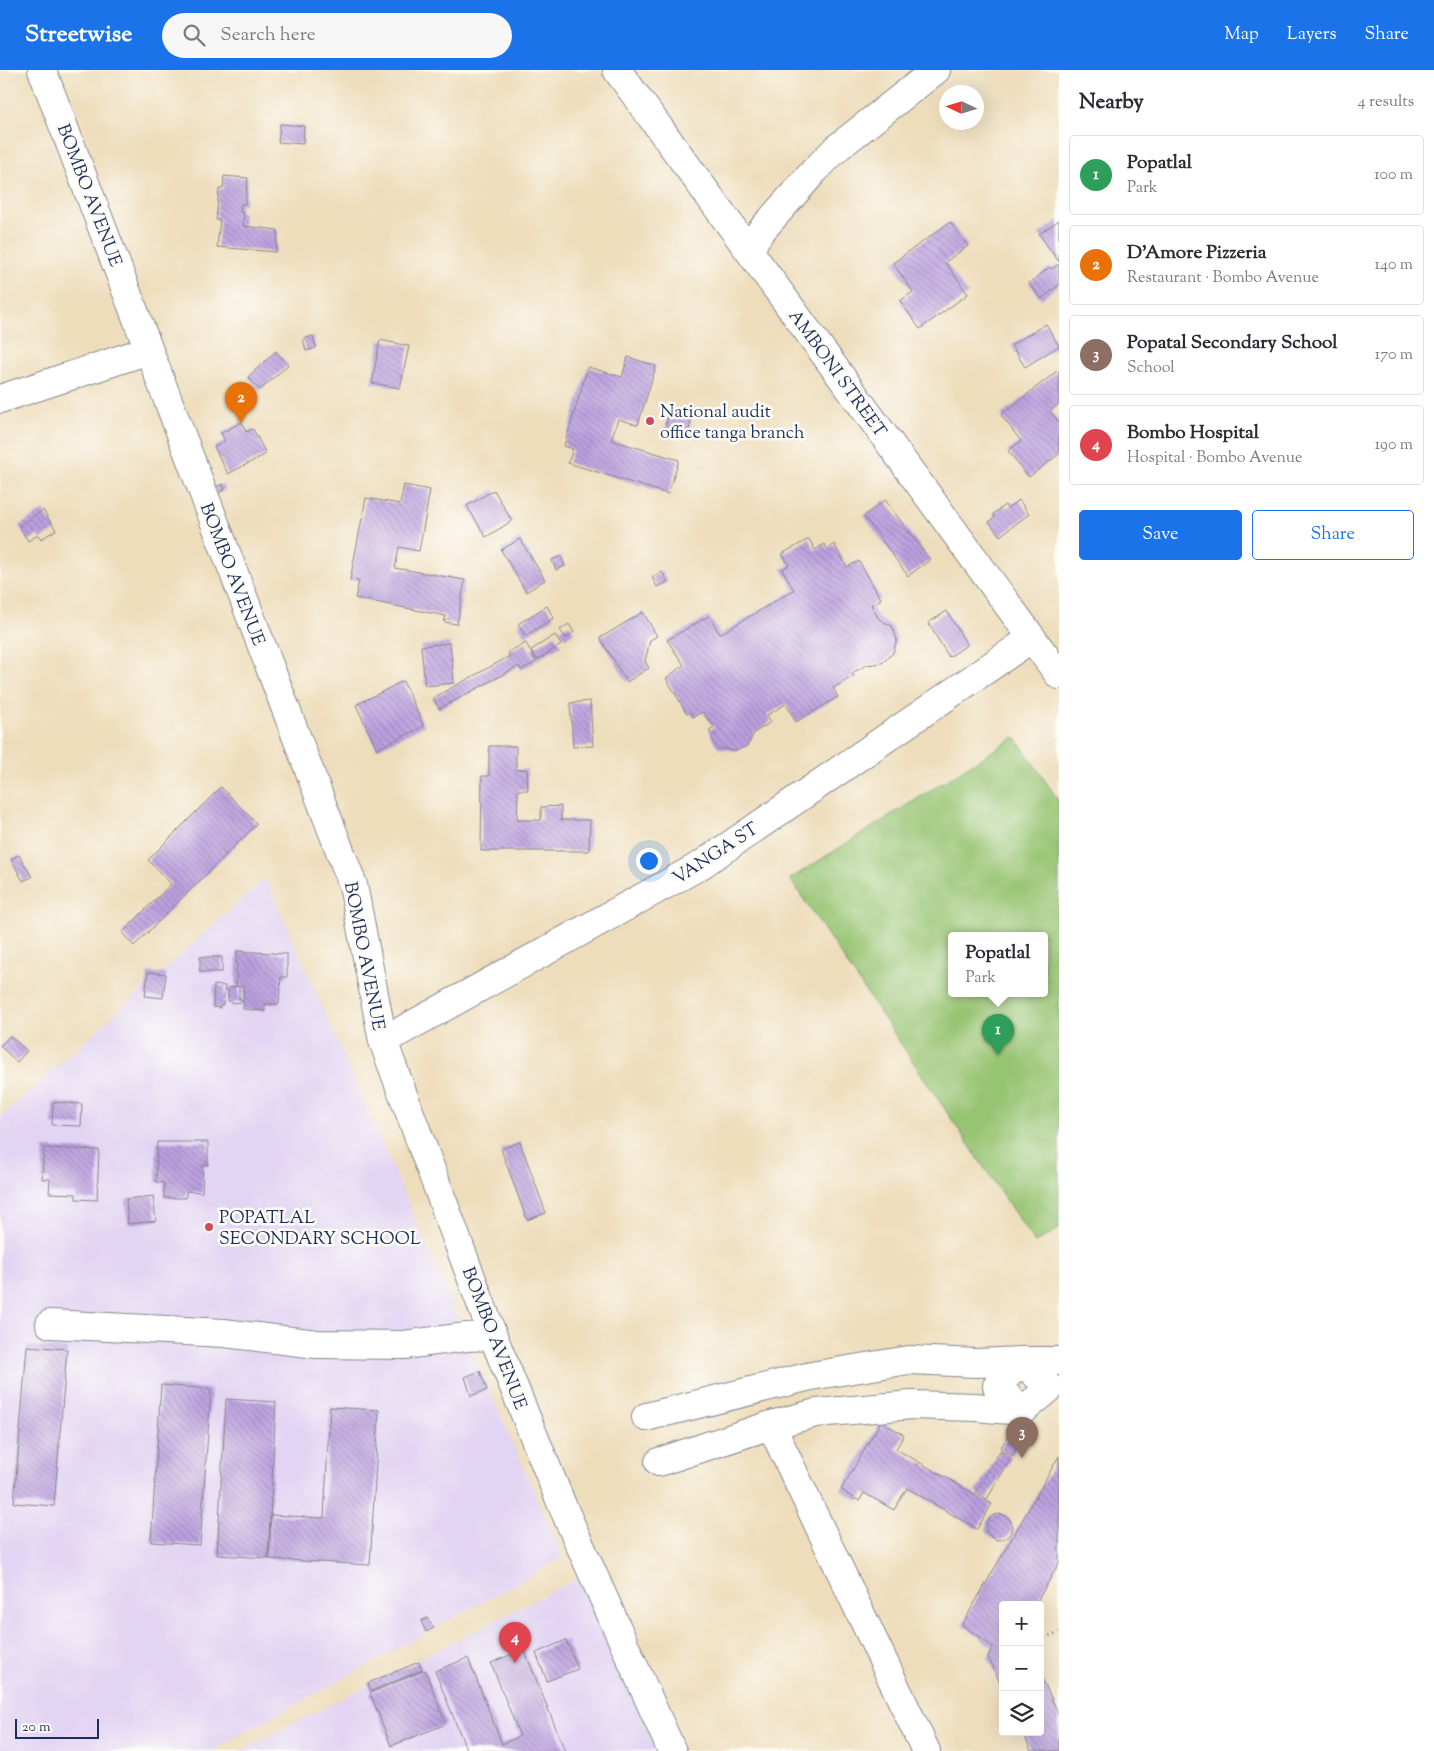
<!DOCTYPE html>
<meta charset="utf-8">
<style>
:root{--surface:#fff;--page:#f7f7f7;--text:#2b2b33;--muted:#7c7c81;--line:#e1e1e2;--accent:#1a73e8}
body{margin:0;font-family:"Sorts Mill Goudy",serif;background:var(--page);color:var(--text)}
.controls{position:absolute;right:15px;bottom:15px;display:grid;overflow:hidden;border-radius:5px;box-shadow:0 5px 20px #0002}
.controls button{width:45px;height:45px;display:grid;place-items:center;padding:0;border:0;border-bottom:1px solid var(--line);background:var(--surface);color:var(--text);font:25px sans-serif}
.compass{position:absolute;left:939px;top:15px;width:45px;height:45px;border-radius:50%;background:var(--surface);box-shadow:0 5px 20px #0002;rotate:274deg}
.scale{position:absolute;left:15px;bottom:12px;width:84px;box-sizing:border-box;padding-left:5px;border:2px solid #1b2f5e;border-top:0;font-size:14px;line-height:18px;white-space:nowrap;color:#1b2f5e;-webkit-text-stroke:4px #fdfcf7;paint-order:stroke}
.you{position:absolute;left:648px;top:790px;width:18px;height:18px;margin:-12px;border:4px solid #fff;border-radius:50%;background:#1a73e8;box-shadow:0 0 0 8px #1a73e833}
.badge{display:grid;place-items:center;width:32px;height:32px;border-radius:50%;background:var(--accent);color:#fff;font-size:16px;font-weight:700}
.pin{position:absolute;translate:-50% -41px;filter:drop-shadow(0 1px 2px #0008)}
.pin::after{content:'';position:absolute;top:26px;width:18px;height:15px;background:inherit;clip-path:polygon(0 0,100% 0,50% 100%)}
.popup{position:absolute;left:948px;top:862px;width:100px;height:65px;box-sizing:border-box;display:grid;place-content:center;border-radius:5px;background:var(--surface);filter:drop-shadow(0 1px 4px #0005);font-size:16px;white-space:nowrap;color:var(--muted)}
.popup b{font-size:19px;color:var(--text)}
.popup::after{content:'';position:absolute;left:50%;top:100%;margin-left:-10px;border:10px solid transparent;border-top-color:var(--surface)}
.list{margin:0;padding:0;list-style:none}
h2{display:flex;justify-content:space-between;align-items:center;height:65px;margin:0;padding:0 20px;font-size:21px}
h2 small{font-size:16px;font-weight:400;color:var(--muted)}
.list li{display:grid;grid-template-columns:32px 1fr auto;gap:15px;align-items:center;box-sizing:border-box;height:80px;margin:0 10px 10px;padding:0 10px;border:1px solid var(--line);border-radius:5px}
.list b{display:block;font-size:19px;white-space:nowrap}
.list p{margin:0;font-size:16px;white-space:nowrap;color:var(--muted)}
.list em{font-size:16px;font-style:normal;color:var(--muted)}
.actions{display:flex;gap:10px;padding:15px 20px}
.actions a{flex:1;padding:11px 0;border:1px solid var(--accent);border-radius:5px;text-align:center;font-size:18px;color:var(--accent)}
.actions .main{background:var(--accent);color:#fff}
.icon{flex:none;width:28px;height:28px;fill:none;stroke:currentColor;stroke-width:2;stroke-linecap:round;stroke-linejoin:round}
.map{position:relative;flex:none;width:1059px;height:1681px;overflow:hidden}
header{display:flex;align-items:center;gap:30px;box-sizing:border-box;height:70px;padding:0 25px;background:var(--accent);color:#fff}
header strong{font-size:24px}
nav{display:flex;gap:28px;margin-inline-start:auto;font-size:18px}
.search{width:350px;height:45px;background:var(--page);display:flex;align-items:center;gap:12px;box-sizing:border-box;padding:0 18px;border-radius:28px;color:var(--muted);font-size:19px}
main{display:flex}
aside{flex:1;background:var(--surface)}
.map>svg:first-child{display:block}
.built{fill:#e2d4f3}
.pitch{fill:#97c472;stroke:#597a68;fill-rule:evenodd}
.building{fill:url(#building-back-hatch)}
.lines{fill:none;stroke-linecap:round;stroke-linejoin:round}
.minor-casing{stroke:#84868c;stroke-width:30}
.path{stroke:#84868c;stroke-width:3;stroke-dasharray:1 4;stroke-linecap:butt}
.minor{stroke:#fff;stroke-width:28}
.poi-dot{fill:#d1495b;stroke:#fdfcf7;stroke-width:2}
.labels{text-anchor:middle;stroke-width:5;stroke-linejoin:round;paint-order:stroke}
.street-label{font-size:18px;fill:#1b2f5e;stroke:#fdfcf7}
.poi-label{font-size:18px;fill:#1b2f5e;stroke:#fdfcf7;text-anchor:start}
</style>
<header>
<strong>Streetwise</strong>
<div class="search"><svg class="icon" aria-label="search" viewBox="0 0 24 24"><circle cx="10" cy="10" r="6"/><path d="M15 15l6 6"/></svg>Search here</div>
<nav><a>Map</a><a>Layers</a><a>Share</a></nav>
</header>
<main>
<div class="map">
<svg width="1059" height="1681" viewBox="0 0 1059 1681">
<defs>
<pattern id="building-back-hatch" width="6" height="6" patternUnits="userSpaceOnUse" patternTransform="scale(1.25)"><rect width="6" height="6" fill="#bca0df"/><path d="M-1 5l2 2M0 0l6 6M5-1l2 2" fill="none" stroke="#9883b8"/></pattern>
</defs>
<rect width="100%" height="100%" fill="#fdfcf7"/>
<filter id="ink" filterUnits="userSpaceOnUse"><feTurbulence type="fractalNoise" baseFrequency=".02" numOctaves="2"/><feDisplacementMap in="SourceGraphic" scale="10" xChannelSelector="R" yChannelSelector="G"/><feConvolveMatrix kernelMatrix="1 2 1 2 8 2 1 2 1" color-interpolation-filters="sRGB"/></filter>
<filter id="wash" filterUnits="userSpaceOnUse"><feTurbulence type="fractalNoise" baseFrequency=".0096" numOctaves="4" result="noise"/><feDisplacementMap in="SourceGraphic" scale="20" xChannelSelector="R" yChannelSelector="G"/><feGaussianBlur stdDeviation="1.12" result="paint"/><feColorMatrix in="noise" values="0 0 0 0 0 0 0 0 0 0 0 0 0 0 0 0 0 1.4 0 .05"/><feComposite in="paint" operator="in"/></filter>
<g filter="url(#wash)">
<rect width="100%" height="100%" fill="#edb"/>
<path class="built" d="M266,808L563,1488L211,1681H0V1048Z
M582,1506L656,1681H240Z"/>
<path class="pitch" d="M1015,667L1059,731V1159L1035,1173L790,809ZM952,866H1044V924H952Z"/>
<g id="blocks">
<path class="building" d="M280,54L304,56L303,74L278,72Z
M224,106L248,108L245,134H241L240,142L244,143L243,156L278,160L276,182L217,177L220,150H216L219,119H223Z
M1059,150V192L1039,164Z
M950,152L968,176L945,192L968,224L920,259L900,231L913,222L893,193Z
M1059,194V215L1041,229L1029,213L1050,197L1052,199Z
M1046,254L1059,276L1025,297L1011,275Z
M313,266L316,278L306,281L303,269Z
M380,270L409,276L400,318L372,313Z
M276,281L288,295L260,320L248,307Z
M628,287L656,296L638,355L618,349L611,370L679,390L668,424L568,393L573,379L564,376L588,297L622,307Z
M1057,301L1059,303V334L1050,341L1059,352V384L1029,407L1008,381L1021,371L1001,345Z
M668,345L691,350L688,368L664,363Z
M242,352L246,362L253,359L266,384L228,404L214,377L225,371L221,363Z
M223,414L225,420L217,423L215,417Z
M404,415L430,420L419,481L399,477L395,498L465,510L457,554L444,552L446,546L355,528L359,511L350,510L366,428L400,434Z
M494,420L512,451L486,467L467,436Z
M885,430L930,490L908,506L864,446Z
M1019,430L1029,444L1000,466L989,452L995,447L993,444L1005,435L1007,438Z
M43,440L56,460L41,469L38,465L28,471L19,456Z
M520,469L545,510L526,522L501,480Z
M809,469L815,480L824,474L827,479L834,474L847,497L859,491L881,529L871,535L879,549L892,556L897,569L893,583L882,593L867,595L852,603L854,606L833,618L838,627L796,652L786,634L767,645L771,652L755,662L747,676L735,681L719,678L714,672L709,660L714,657L703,642L693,647L690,642L687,644L666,608L684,595L667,570L709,546L720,564L794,520L782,499L789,495L782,484Z
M561,486L565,496L556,500L552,490Z
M662,502L668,512L657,517L652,507Z
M547,536L554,548L525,566L518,554Z
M947,541L967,575L949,587L928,553Z
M643,542L657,566L650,570L645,591L649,598L627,612L600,568Z
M569,554L574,562L566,568L560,560Z
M555,565L561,575L537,590L531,580Z
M450,573L454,613L425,616L421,576Z
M526,573L536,592L521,600L519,596L439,639L433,628L510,586L508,582Z
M403,611L424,656L377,679L356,635Z
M590,631L593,676L573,677L570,633Z
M489,676H516V700L527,699L528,720H518L517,750H541V737L561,736V750H590L589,781H481L482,706H489Z
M221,717L257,754L134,876L122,863L171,814L148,790Z
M19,785L32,807L23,811L11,789Z
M237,881L287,884V907H281L279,934H265V941L243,939L244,916H236Z
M200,887H222V902H200Z
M148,902L166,904L163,928L145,926Z
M214,915L225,916L223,935H220V938L213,937Z
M239,916V929H242V932L231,933V931H228V918Z
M10,966L27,981L17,992L0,976Z
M53,1032L82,1034L81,1056L52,1055Z
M157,1072H208V1095H203L202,1122L186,1121V1128H164V1113L156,1112Z
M520,1072L546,1143L527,1150L501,1079Z
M44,1078L99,1080L97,1130L76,1129V1124L49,1123L50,1109H42Z
M153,1126L156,1151L128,1154L126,1129Z
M27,1276L67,1279L54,1436L14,1433Z
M480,1301L487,1320L471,1326L465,1307Z
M161,1315L211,1319L200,1475L151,1472Z
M226,1329L276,1332L268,1488L217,1485Z
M330,1337L379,1340L370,1495L269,1489L271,1445L324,1448Z
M881,1351L904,1365L896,1379L992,1434L977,1459L907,1418L894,1440L864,1423L859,1431L841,1420Z
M1012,1359L1024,1366L1012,1386L1000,1379Z
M1000,1381L1011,1388L987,1429L976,1422Z
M1059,1386V1493L1035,1535H1003V1619L988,1587L993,1577L962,1555Z
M986 1457a13 13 0 1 1 26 0a13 13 0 1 1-26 0Z
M428,1548L434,1558L426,1562L421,1551Z
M566,1570L578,1599L547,1611L536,1583Z
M524,1579L565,1681H467L435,1601L468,1588L502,1674L520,1666L491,1593Z
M419,1592L422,1600L371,1621L368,1613Z
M425,1600L446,1654L391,1676L370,1623Z
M1040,1604L1059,1645V1681H1031L1023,1662H1040Z"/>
</g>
</g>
<g filter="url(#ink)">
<use href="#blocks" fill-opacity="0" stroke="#84868c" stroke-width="1"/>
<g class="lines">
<defs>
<path id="minor" d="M42,0L353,815L383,971L493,1266L562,1435L672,1681
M617,0L1059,605
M751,182L754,171L761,161L815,100L837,78L936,0
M0,329L149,280
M383,971L701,795L1032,568
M50,1254L224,1263L317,1274L404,1275L466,1267L493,1266
M1021,1291L1050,1318L1022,1341L997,1316Z
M646,1347L811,1306L909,1290L976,1293L1021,1291H1059
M771,1355L926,1681
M659,1392L771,1355L816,1343L912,1335L975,1337L1022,1341"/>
</defs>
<use href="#minor" class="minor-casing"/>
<path class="path" d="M1040,1569L1059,1562"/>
<use href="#minor" class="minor"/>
</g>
</g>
<g class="poi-dot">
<circle cx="650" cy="351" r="5"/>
<circle cx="209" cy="1157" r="5"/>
</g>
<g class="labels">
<g class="street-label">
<text transform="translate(90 125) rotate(69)" y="6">BOMBO AVENUE</text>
<text transform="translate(838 303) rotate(54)" y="6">AMBONI STREET</text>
<text transform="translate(233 504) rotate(69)" y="6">BOMBO AVENUE</text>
<text transform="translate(715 783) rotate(-33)" y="6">VANGA ST</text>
<text transform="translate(365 886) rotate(79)" y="6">BOMBO AVENUE</text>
<text transform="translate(495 1268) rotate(69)" y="6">BOMBO AVENUE</text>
</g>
<g class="poi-label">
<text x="660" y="347">National audit<tspan x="660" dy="21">office tanga branch</tspan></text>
<text x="219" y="1153">POPATLAL<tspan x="219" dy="21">SECONDARY SCHOOL</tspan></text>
</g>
</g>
</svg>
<div class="controls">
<button>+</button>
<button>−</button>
<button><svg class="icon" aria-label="layers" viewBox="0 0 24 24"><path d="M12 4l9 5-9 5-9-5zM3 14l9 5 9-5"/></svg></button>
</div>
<svg class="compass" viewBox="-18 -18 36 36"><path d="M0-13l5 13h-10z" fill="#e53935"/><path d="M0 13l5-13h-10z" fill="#7c7c81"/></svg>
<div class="scale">20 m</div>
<div class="you"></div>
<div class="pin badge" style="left:998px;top:985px;background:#2e9e5b">1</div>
<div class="popup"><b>Popatlal</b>Park</div>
<div class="pin badge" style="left:241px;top:353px;background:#e8710a">2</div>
<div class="pin badge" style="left:1022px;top:1388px;background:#8d6e63">3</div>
<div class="pin badge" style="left:515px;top:1593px;background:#e0444e">4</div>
</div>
<aside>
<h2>Nearby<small>4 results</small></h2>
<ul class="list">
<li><span class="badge" style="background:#2e9e5b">1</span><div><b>Popatlal</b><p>Park</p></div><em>100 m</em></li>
<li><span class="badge" style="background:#e8710a">2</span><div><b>D’Amore Pizzeria</b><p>Restaurant · Bombo Avenue</p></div><em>140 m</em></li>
<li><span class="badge" style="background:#8d6e63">3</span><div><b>Popatal Secondary School</b><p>School</p></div><em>170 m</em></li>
<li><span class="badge" style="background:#e0444e">4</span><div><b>Bombo Hospital</b><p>Hospital · Bombo Avenue</p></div><em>190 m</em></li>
</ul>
<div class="actions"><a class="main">Save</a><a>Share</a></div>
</aside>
</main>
